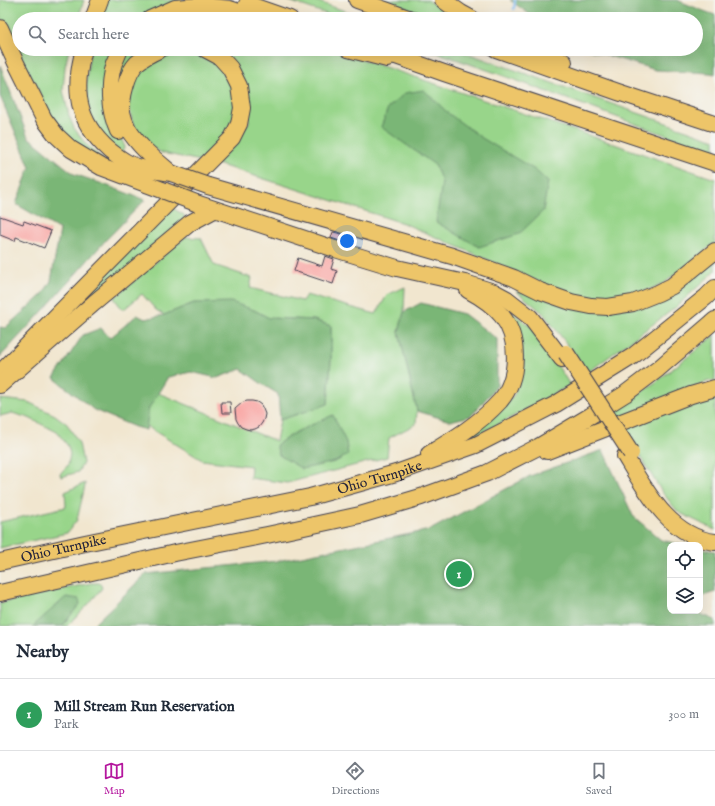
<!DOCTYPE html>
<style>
:root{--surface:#fff;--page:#f2f2f3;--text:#1f2937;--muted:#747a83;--line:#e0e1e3;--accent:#b5179e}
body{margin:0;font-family:"IM FELL English",serif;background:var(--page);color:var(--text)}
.controls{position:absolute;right:12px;bottom:12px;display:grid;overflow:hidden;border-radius:8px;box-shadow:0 4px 16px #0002}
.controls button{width:36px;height:36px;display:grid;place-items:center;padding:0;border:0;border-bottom:1px solid var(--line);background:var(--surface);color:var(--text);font:20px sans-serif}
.you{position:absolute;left:347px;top:241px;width:14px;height:14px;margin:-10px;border:3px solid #fff;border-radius:50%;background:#1a73e8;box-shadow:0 0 0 6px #1a73e833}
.badge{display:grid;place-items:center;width:26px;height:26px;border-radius:50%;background:var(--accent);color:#fff;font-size:13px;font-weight:700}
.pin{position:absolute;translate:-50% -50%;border:2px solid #fff;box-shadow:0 1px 4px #0006}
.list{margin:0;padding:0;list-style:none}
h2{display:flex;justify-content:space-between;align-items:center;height:52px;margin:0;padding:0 16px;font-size:17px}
h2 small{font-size:13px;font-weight:400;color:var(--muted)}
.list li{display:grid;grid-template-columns:26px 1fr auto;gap:12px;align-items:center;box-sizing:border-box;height:72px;padding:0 16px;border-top:1px solid var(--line)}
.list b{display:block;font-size:15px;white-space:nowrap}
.list p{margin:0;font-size:13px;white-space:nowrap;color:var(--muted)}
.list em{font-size:13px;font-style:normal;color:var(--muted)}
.icon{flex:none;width:22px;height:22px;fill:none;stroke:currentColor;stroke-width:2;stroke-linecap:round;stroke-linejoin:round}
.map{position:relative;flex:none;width:715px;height:626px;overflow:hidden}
.search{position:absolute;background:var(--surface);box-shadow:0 4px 16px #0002;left:12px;right:12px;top:12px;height:44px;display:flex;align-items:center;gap:10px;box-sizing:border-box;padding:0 14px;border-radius:22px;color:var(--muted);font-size:15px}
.sheet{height:124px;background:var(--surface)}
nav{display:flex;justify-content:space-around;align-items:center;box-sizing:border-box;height:56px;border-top:1px solid var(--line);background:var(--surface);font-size:11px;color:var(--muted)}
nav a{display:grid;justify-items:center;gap:2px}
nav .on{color:var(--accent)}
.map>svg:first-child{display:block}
.green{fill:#98d58a;stroke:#5d7c62}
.forest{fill:#7ab676;stroke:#4e6c58}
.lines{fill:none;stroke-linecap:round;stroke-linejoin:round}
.stream{stroke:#82bdf4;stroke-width:2.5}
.building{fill:#f9a7a5}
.highway-casing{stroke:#413f51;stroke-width:18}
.highway{stroke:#edc569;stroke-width:16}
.highway-bridge-casing{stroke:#413f51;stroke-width:18;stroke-linecap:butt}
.highway-bridge{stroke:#edc569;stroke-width:16}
.labels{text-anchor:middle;stroke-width:3.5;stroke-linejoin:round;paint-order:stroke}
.street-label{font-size:14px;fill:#22223b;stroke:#f6f6f2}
</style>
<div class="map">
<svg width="715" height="626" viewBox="0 0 715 626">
<rect width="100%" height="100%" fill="#f6f6f2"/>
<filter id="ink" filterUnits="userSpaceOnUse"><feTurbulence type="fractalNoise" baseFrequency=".025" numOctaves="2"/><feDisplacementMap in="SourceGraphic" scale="8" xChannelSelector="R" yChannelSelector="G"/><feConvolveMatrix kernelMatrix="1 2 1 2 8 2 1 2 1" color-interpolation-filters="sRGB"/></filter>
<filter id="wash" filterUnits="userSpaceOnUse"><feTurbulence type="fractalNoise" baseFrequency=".012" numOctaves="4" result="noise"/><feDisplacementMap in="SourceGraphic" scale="16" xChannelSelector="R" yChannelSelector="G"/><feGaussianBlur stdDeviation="0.9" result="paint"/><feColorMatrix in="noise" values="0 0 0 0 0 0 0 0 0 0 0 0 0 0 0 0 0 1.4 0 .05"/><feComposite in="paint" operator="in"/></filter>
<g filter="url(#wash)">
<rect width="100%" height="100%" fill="#f1e6cf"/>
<path class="green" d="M0,0H84L78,19H19V49H69L65,67L63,90L69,116L74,128L85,143L105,161L85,154L57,127L0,16Z
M106,0H217L145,19H99Z
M286,0H313L368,19H341Z
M384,0H428L455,19H438Z
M173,13H218L239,19H161Z
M90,49H116L121,138L125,147L121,153L105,140L84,103Z
M124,49H147L116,107L118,68Z
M171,49H197L213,56L238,95L230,131L201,161L162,153L153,148L143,140L133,124L128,105L137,73L163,50Z
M219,49H331L594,137L715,179V243L663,284L630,297L592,301L558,290L403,223L214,163L229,150L249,122L248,91Z
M427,49H455L715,140V153L493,72Z
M171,207L184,215L185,218L40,346L139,237Z
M185,237L201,238L214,265L252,278L250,288L302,301L306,295L376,314L387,295L405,287L404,312L399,332L417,411L416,424L389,438L387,457L287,483L250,478L251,466L202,460L95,395L104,371L276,441L280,420L328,404L331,359V326L314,320L269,318L254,310L194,303L164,315L156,310L142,294L123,310L114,298Z
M715,257V271L675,308L587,373L573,352L543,313L516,291L568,304L633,308Z
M501,304L534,329L570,385L501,423L462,441L497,414L514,395L520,376L523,360L520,341Z
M715,335V381H709L617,419L612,411L656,382Z
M715,392V530L678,512L662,492L623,429Z
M0,399L28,402L55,415L67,424L79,443L83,463L78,472L61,477L60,474L68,465L70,454L68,446L57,432L29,418L12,413L0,416Z
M85,483V486L77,520L67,533L0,548V522L66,507L65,492Z
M91,583H100L102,588L87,606L67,626H0V603Z"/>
<path class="forest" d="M510,0H677L701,10L715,15V74L709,73L656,70L586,49H696V19H536Z
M0,65L28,137L74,174L103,184L145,200L105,241L41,313L0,357V327L5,328L43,294L51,281L60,230L16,204L30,167L0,96Z
M424,90L449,114L482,138L535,170L548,182L543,211L519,234L479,247L436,222L442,182L435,165L381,127L388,108L405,93Z
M231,302L254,310L269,318L314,320L331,326V359L328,404L280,420L278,394L262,384L241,369L217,378L191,372L168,377L149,408L146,430L135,427L94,410L54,378L83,335L101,328L110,338L137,315L145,319L164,315L194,303Z
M421,303L464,314L497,339V386L471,416L450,421L417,411L399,332L404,312Z
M333,415L346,442L348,455L335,462L302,469L279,455L276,445L296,432Z
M603,450L633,516L661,540L683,545H670V611H693L715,620V626H92L146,574L277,561L430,530L530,476Z
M700,549L715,551V592L700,597Z
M66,597L79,599L80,604L62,626H33Z"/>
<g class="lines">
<path class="stream" d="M514,9L515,0"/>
</g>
<g id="blocks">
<path class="building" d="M0,216L23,224L24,221L51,231L44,248L16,237L15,241L0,235Z
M333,232L342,234L340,241L331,238Z
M325,256L334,259L331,269L337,271L333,284L294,271L298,258L322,266Z
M247,401H252L257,402L261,405L263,409L265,414L264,419L262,423L259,427L255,429L250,430L246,429L241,427L238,423L236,419L235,409L243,402Z
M221,402H230L231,413H222Z"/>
</g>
</g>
<g filter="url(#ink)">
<use href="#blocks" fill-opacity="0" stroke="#413f51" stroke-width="1"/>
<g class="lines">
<defs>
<g id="highway">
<path d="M357,0L411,19"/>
<path d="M443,0L461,13L472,19"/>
<path d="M247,4L290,19"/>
<path d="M93,19L100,0"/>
<path d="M150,19L175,8L202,6L230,9L260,19"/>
<path d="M0,28L16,63L44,119L56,135L71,149L101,167L165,191"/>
<path d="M84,49C73,89 76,121 109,150C117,156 125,163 135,166C145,170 160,171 171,173"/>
<path d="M161,49C152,53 144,57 137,63C127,73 121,98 122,112C123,117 126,125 128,129C139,147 156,160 171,173"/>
<path d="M348,49L387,59"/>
<path d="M376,49L444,73L715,163"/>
<path d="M496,49L618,92L715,124"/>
<path d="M533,49L564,62"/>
<path d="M118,131C109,111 107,85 114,63C116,59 118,54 120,49"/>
<path d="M208,186L452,256L514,278L540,291L571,302L591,306L608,307L633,303L658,293L672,286L715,251"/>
<path d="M196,203L335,249L397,268L465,283L494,292L507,299L530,317L562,359"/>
<path d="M0,373L232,138L239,124L242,108L239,86L230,68L220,57L205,49"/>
<path d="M0,385L94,303L190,223L214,210"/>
<path d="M547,451L691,395L715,388"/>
<path d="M429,454C454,439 480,423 500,401C519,379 520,339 502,316C493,305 481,297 468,290"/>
<path d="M625,456C646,491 670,537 715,542"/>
<path id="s1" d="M0,562L85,543L310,497L396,473L476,445L556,404L633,356L706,297L715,288"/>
<path d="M0,593L175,553L267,535L360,515L421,497L487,473L538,447L590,416L625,394L658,369L715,320"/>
</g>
</defs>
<use href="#highway" class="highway-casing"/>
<use href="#highway" class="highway"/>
<defs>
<path id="highway-bridge" d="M171,173L208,186
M165,191L196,203
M566,353L631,453"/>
</defs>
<use href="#highway-bridge" class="highway-bridge-casing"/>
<use href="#highway-bridge" class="highway-bridge"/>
</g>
</g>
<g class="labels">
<g class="street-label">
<text dy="5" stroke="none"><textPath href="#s1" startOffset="389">Ohio Turnpike</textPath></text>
<text dy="5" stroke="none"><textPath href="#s1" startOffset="65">Ohio Turnpike</textPath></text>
</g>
</g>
</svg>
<div class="controls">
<button><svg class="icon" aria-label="locate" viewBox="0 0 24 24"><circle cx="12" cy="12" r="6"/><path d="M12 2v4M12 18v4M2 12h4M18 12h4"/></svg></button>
<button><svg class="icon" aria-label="layers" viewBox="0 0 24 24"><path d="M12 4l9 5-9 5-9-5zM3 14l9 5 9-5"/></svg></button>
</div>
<div class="you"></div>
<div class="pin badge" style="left:459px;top:574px;background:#2e9e5b">1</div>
<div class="search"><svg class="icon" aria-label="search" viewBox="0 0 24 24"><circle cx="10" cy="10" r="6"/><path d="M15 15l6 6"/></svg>Search here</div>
</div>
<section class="sheet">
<h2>Nearby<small></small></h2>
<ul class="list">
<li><span class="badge" style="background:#2e9e5b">1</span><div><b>Mill Stream Run Reservation</b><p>Park</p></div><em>300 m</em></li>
</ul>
</section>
<nav>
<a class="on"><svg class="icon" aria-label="map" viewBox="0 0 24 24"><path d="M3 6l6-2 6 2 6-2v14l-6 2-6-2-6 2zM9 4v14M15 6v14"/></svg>Map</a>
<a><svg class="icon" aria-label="directions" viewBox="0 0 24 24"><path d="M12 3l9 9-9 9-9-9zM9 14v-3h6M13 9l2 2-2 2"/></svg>Directions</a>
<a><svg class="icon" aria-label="saved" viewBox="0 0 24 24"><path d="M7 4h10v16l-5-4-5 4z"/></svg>Saved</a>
</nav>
